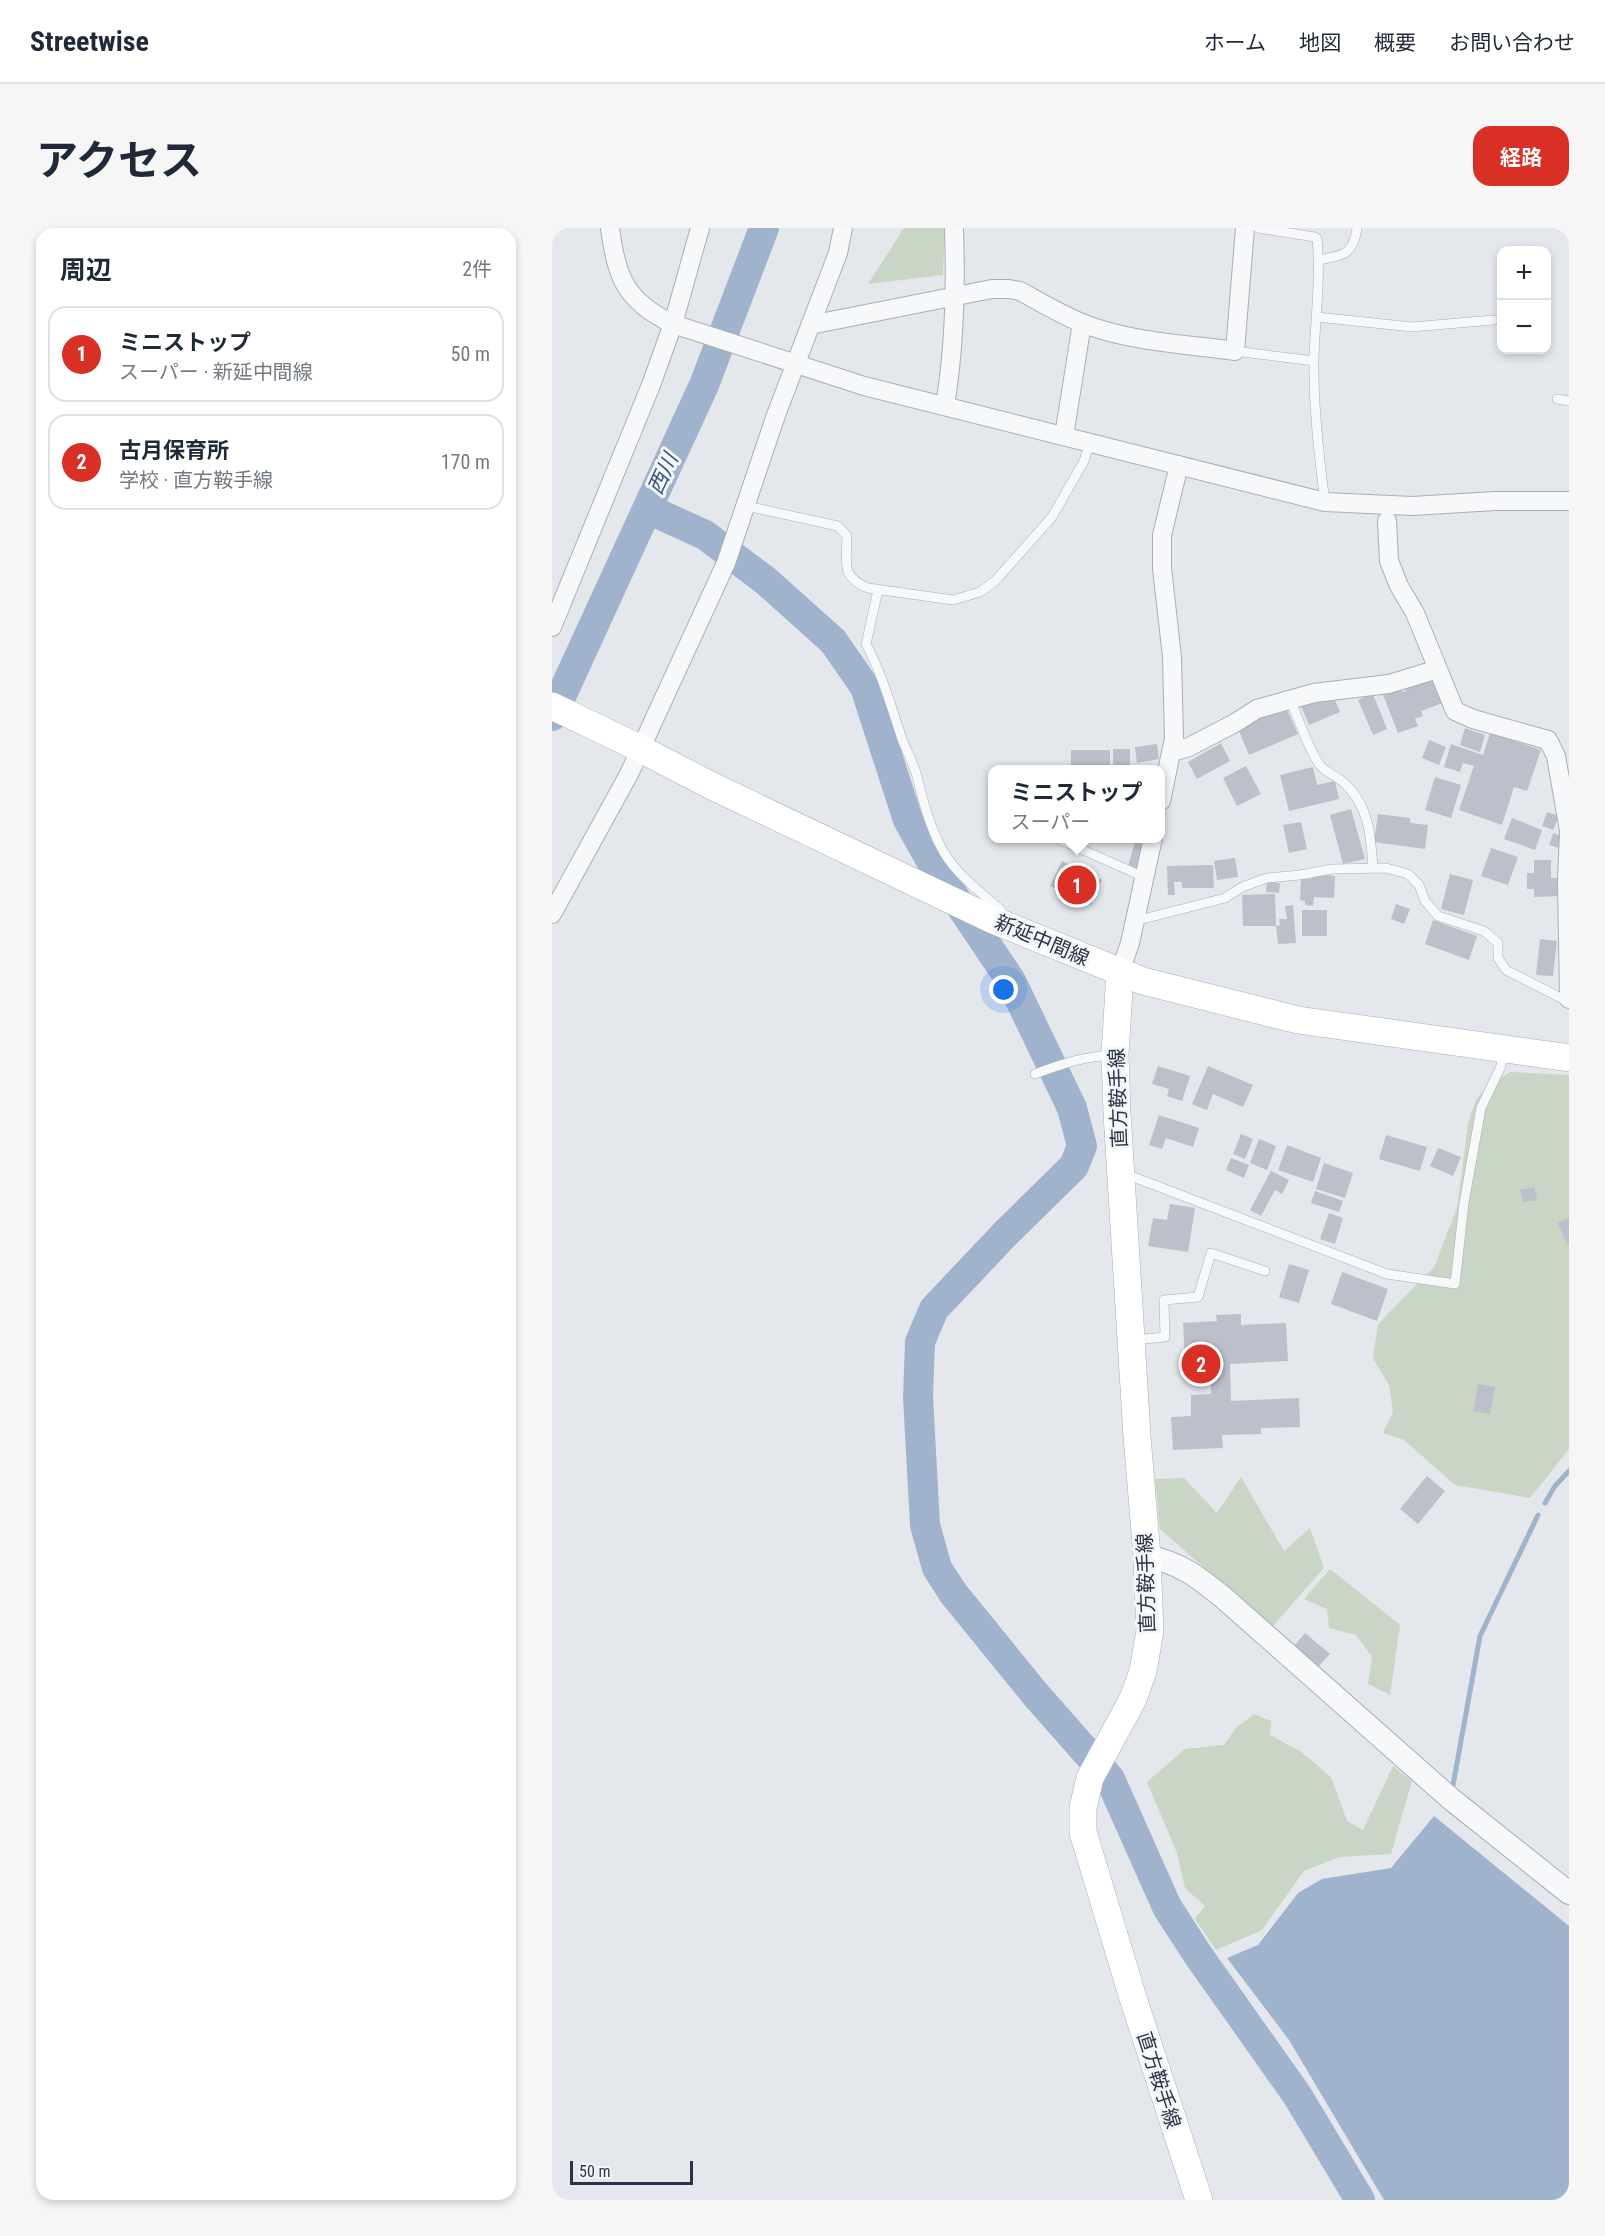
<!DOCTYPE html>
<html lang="ja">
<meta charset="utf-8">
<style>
:root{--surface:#fff;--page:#f6f6f7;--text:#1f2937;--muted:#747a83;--line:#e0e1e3;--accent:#d93025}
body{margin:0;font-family:"Roboto Condensed","Noto Sans JP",sans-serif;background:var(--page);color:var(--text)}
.controls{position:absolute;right:18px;top:18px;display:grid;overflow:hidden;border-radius:12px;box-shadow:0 3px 9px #0003}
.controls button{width:54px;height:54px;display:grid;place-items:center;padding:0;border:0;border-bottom:2px solid var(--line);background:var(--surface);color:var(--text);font:30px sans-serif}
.scale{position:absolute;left:18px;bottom:15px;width:123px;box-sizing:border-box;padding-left:6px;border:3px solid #2b3445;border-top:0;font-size:16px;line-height:21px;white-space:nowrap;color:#2b3445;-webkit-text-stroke:4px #f4f6f9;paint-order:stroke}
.you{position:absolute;left:452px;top:762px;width:21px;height:21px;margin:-15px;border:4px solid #fff;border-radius:50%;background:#1a73e8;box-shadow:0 0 0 9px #1a73e833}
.badge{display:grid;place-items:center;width:39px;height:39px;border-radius:50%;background:var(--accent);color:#fff;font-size:20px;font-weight:700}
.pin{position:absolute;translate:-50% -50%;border:3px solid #fff;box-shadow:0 2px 6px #0006}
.popup{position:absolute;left:436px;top:537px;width:177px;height:78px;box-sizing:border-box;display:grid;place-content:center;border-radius:12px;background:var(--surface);filter:drop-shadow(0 2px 4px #0005);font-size:20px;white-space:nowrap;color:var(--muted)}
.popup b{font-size:22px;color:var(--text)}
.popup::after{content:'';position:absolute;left:50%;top:100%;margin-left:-12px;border:12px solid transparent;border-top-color:var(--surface)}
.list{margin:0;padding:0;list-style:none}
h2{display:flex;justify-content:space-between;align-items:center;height:78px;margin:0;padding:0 24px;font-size:26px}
h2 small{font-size:20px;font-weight:400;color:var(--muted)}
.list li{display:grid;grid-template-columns:39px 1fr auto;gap:18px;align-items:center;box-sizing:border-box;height:96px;margin:0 12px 12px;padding:0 12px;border:2px solid var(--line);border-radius:18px}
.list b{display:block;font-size:22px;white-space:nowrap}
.list p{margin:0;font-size:20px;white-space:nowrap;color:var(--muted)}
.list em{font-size:20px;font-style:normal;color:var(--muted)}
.map{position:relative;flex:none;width:1017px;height:1972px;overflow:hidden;border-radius:18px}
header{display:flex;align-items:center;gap:36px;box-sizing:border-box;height:84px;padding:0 30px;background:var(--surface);border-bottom:2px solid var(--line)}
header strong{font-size:28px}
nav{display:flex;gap:33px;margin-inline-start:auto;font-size:21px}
.intro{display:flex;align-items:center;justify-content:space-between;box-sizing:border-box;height:144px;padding:0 36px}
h1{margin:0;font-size:42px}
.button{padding:15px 27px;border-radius:18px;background:var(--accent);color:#fff;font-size:21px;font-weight:700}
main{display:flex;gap:36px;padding:0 36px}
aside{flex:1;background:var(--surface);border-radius:18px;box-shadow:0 3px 9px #0003}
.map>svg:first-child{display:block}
.green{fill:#c9d6c5}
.water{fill:#9fb4cc}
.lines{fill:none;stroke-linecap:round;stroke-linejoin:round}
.stream{stroke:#9fb4cc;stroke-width:5}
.river{stroke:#9fb4cc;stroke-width:30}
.building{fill:#bbc0ca}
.service-casing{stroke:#a9aeb7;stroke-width:10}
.minor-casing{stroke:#a9aeb7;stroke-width:20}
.tertiary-casing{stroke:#a9aeb7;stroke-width:24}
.secondary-casing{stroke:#a9aeb7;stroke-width:28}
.service{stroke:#f7f8fa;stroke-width:9}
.minor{stroke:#f7f8fa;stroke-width:18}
.tertiary{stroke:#f7f8fa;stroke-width:22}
.secondary{stroke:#fff;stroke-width:27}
.labels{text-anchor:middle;stroke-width:6;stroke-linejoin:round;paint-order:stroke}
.street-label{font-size:20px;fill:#2b3445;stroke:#f4f6f9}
.water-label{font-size:21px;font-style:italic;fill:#34527a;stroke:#f4f6f9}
</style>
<header>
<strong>Streetwise</strong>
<nav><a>ホーム</a><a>地図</a><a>概要</a><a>お問い合わせ</a></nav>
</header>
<div class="intro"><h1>アクセス</h1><a class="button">経路</a></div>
<main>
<aside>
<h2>周辺<small>2件</small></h2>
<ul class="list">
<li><span class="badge">1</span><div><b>ミニストップ</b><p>スーパー · 新延中間線</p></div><em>50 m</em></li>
<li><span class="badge">2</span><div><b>古月保育所</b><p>学校 · 直方鞍手線</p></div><em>170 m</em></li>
</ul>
</aside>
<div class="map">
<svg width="1017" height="1972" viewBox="0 0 1017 1972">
<rect width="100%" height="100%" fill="#e4e7ec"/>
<path class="green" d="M352,0H393L391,47L316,56Z
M959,844L1017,847V1221L978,1270L903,1257L852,1212L831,1205L841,1184L837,1157L821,1131L826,1096L882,1039L905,980L916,895L924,872L938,855Z
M689,1249L732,1323L758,1300L772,1340L720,1399L608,1301L603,1251L632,1250L665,1285Z
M778,1341L848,1397L838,1467L816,1456L820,1429L804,1407L777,1400L775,1381L752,1371Z
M702,1486L719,1493L718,1507L748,1523L779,1549L795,1593L811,1602L841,1538L860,1553L839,1626L787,1629L752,1643L710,1702L664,1722L643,1691L653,1678L633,1660L625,1625L595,1554L633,1521L672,1517L684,1500Z"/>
<path class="water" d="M882,1588L1017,1698V1972H832L737,1812L675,1730L706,1717L746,1665L770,1651L839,1640Z"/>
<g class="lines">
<path class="stream" d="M993,1275L1003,1258L1017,1243
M901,1557L928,1408L986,1287"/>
<path class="river" d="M96,281L153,307L214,353L281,413L313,459L356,592L383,640L459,753L520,880L530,918L522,938L451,1008L382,1081L368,1114L366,1169L373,1297L385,1340L401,1365L484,1467L558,1551L615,1679L646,1727L745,1867L808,1972
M0,488L152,157L212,0"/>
</g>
<path class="building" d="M880,445L891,475L869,483L871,488L863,491L866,498L846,505L830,464L848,458L851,464L854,463L851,456Z
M780,465L788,484L757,497L749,478Z
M821,466L835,501L821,507L806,472Z
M733,477L746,506L697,527L687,503L695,499L693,494Z
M913,500L933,507L928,524L908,517Z
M938,505L989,522L975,563L962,559L950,597L907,582L922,538L911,535L908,544L892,539L899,516L931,527Z
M877,512L894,519L887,537L870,530Z
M669,515L678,533L645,551L636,534Z
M605,516L607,531L585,535L583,519Z
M561,521H578V540H561Z
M519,522H558V542H519Z
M694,538L709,566L685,578L671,550Z
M761,539L765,557L783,553L787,571L737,583L728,547Z
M883,549L909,557L899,590L873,582Z
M799,581L813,631L791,636L778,587Z
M995,584L1007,588L1001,602L990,598Z
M826,586L858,590V595L876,597L873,621L822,614Z
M960,590L990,602L983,622L952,611Z
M749,594L755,621L737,625L731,597Z
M1001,605L1011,608L1007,620L997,617Z
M583,614L596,618L590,642L576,638Z
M939,620L966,629L956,657L929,648Z
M683,630L686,649L665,652L662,633Z
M982,632H999V650H1008V668L982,669V661H975V645H982Z
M510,633L550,652L539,677L498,658Z
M661,637L662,660H630V654H622L623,667H616L615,638Z
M759,646L783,648L782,670L762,669L761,678L753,677V673L748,672L749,650L759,651Z
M898,646L921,652L912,687L889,681Z
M715,654L728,655L727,665L714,664Z
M723,666L724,698H691L690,667Z
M844,676L858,681L852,696L839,691Z
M741,677L744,715L726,716L724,698L728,697L727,691H735L733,678Z
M750,682H775V708H750Z
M881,692L925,708L917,732L873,716Z
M988,711L1005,713L1001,748L984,747Z
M606,838L638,848L630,873L615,868L617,861L600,856Z
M656,838L701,857L691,879L661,866L655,882L640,876Z
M607,887L647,900L641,919L614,910L610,921L597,917Z
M689,906L701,911L693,931L681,926Z
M834,907L875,919L868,943L827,931Z
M707,911L724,918L715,942L698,935Z
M735,917L769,930L761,954L726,942Z
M886,920L909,929L901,948L878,938Z
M679,930L697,937L692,950L674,942Z
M772,935L801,945L793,970L764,961Z
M719,943L737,952L730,966L723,962L709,988L698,982Z
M982,959L985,972L971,974L968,962Z
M763,963L791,973L787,984L759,975Z
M618,976L643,980L636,1024L596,1018L601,990L615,992Z
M777,985L791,990L783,1016L768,1011Z
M1017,990V1015L1015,1016L1006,995Z
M737,1036L757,1042L747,1075L727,1069Z
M790,1044L836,1061L825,1093L779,1076Z
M689,1086V1097L734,1095L736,1133L678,1136L679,1173L747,1170L748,1199L709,1200V1206L670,1207L671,1220L621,1222L619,1189L639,1188V1167L659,1166V1153H634L631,1095L665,1093L664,1087Z
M926,1156L943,1159L938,1186L921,1183Z
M875,1248L893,1263L866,1296L848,1281Z
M753,1405L778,1426L766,1439L742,1418Z"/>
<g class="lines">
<defs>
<path id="service" d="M706,0L763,9L765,11C769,51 763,91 762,131C761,176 767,229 773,274
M767,32C792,27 801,27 805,0
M765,89L860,99L941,92
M683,123L762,133
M1005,171L1017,173
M194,278L286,298L295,308C295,334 288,349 316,360L401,372L428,364L443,353L500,289L532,233L538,214
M326,362L314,416C330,446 339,478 350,511C354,522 360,533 364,545C371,572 377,598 391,623C404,646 429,665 449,682V688
M738,472C747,491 755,518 767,536C771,543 785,548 792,555C817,577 819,609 821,640
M504,610L592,649
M583,693L673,670L690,659L715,650L748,647L780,641L834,640L856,646L867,657L873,673L886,688L932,703L946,715V730L954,742L1017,774
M483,846C509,836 534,828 562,827
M571,945L835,1046L903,1056L912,975L929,880L949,838L950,824
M582,1112L613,1109L612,1072L646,1069L659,1025L713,1043"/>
<path id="minor" d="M58,0C65,50 73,73 121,96L312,158L773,274L860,278L943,273H1017
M258,97L440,61H457L468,63C488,74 508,86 530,95C577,114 633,116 683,123L693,0
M393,177C403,118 404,60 402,0
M512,208L530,95
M835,293L837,333L847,358L863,385L903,483L921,491L996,512L1004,528L1017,603
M0,399L99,157L121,96L148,0
M620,524L637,519L683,495L705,481L762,465L837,456L886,441
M609,573L622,510L620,429L610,340V307L627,237
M1017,605L1015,652L1017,771
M0,686L77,546L174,335L224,187L286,25L291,0
M568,744L578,715L601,610"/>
<path id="tertiary" d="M595,1328C629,1335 647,1350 673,1371L899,1571L1017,1665"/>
<path id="secondary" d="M0,478L81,517L160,558L441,692L591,753L746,792L1017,830
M568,744L563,827L565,885L585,1208L595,1328L598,1403L591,1443L581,1471L538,1550L531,1580V1604L581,1770L647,1972"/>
</defs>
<use href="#service" class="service-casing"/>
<use href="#minor" class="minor-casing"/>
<use href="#tertiary" class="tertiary-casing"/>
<use href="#secondary" class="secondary-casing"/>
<use href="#service" class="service"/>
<use href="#minor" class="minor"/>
<use href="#tertiary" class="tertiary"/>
<use href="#secondary" class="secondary"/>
</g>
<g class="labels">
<g class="street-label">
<text transform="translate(490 712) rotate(23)" y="7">新延中間線</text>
<text transform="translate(566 870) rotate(-92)" y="7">直方鞍手線</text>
<text transform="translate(594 1355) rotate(-92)" y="7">直方鞍手線</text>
<text transform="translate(607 1852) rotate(72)" y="7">直方鞍手線</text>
</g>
<g class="water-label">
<text transform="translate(111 246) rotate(-65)" y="7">西川</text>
</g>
</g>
</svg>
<div class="controls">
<button>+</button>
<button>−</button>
</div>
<div class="scale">50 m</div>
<div class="you"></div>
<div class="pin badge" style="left:525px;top:657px">1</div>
<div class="popup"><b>ミニストップ</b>スーパー</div>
<div class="pin badge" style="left:649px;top:1136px">2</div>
</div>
</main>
